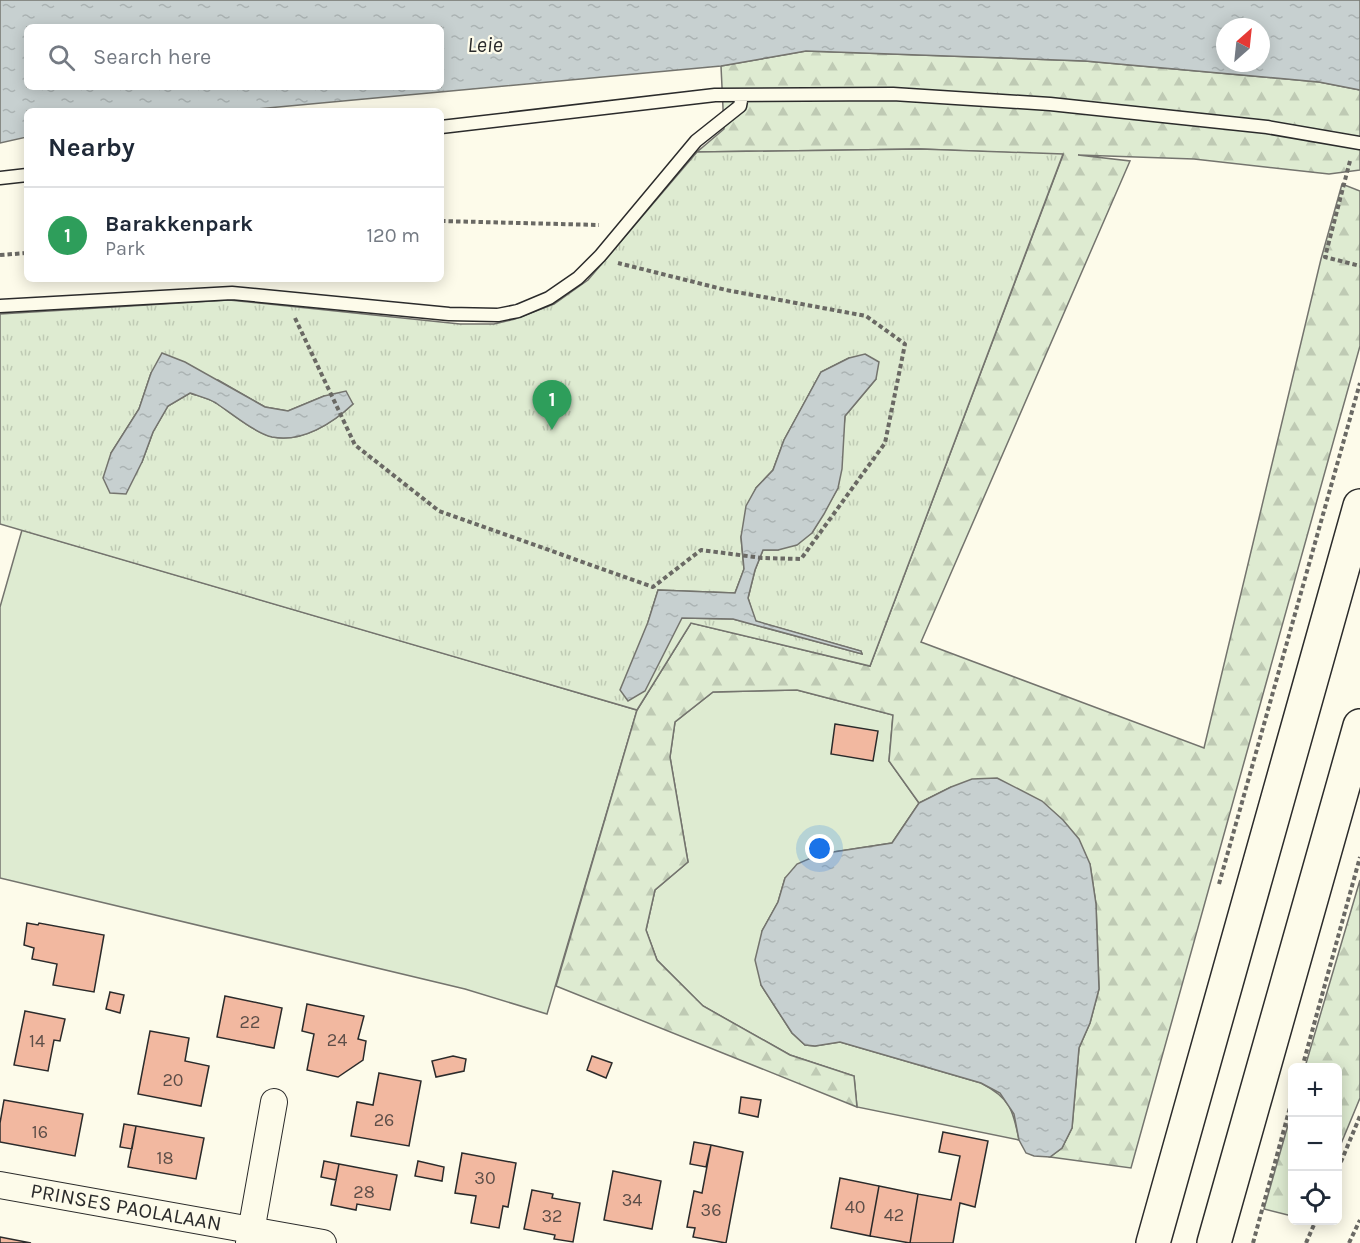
<!DOCTYPE html>
<meta charset="utf-8">
<style>
:root{--surface:#fff;--page:#f2f2f3;--text:#1f2937;--muted:#747a83;--line:#e0e1e3;--accent:#2563eb}
body{margin:0;font-family:Karla,sans-serif;background:var(--page);color:var(--text)}
.controls{position:absolute;right:18px;bottom:18px;display:grid;overflow:hidden;border-radius:9px;box-shadow:0 3px 15px #0003}
.controls button{width:54px;height:54px;display:grid;place-items:center;padding:0;border:0;border-bottom:2px solid var(--line);background:var(--surface);color:var(--text);font:30px sans-serif}
.compass{position:absolute;left:1216px;top:18px;width:54px;height:54px;border-radius:50%;background:var(--surface);box-shadow:0 3px 15px #0003;rotate:27deg}
.you{position:absolute;left:820px;top:849px;width:21px;height:21px;margin:-15px;border:4px solid #fff;border-radius:50%;background:#1a73e8;box-shadow:0 0 0 9px #1a73e833}
.badge{display:grid;place-items:center;width:39px;height:39px;border-radius:50%;background:var(--accent);color:#fff;font-size:20px;font-weight:700}
.pin{position:absolute;translate:-50% -50px;filter:drop-shadow(0 2px 3px #0008)}
.pin::after{content:'';position:absolute;top:32px;width:21px;height:18px;background:inherit;clip-path:polygon(0 0,100% 0,50% 100%)}
.list{margin:0;padding:0;list-style:none}
h2{display:flex;justify-content:space-between;align-items:center;height:78px;margin:0;padding:0 24px;font-size:26px}
h2 small{font-size:20px;font-weight:400;color:var(--muted)}
.list li{display:grid;grid-template-columns:39px 1fr auto;gap:18px;align-items:center;box-sizing:border-box;height:96px;padding:0 24px;border-top:2px solid var(--line)}
.list b{display:block;font-size:22px;white-space:nowrap}
.list p{margin:0;font-size:20px;white-space:nowrap;color:var(--muted)}
.list em{font-size:20px;font-style:normal;color:var(--muted)}
.icon{flex:none;width:33px;height:33px;fill:none;stroke:currentColor;stroke-width:2;stroke-linecap:round;stroke-linejoin:round}
.map{position:relative;flex:none;width:1360px;height:1243px;overflow:hidden}
.search{position:absolute;background:var(--surface);box-shadow:0 3px 15px #0003;left:24px;top:24px;width:420px;height:66px;display:flex;align-items:center;gap:15px;box-sizing:border-box;padding:0 21px;border-radius:9px;color:var(--muted);font-size:22px}
.panel{position:absolute;background:var(--surface);box-shadow:0 3px 15px #0003;left:24px;top:108px;width:420px;height:174px;border-radius:9px}
.map>svg:first-child{display:block}
.green{fill:#deebd1;stroke:#74746e;stroke-width:1.5}
.forest{fill:url(#forest-firs);stroke:#74746e;stroke-width:1.5}
.park{fill:url(#park-tufts);stroke:#74746e;stroke-width:1.5;fill-rule:evenodd}
.water{fill:url(#water-ripples);stroke:#74746e;stroke-width:1.5;fill-rule:evenodd}
.building{fill:#f2b8a0;stroke:#2b2b2b;stroke-width:1.5}
.lines{fill:none;stroke-linecap:round;stroke-linejoin:round}
.lane-casing{stroke:#2b2b2b;stroke-width:15}
.street-casing{stroke:#2b2b2b;stroke-width:28}
.highway-casing{stroke:#2b2b2b;stroke-width:36}
.path{stroke:#6a6964;stroke-width:4;stroke-dasharray:4.5 3;stroke-linecap:butt}
.lane{stroke:#fdfbea;stroke-width:12}
.street{stroke:#fdfbea;stroke-width:26}
.highway{stroke:#fdfbea;stroke-width:33}
.labels{text-anchor:middle;stroke-width:4.5;stroke-linejoin:round;paint-order:stroke}
.number-label{font-size:18px;fill:#5d4e48}
.street-label{font-size:21px;fill:#2b2b2b;stroke:#fdfbea}
.water-label{font-size:22px;font-style:italic;fill:#2b2b2b;stroke:#fdfbea}
</style>
<div class="map">
<svg width="1360" height="1243" viewBox="0 0 1360 1243">
<defs>
<pattern id="forest-firs" width="22" height="20" patternUnits="userSpaceOnUse" patternTransform="scale(1.5)"><rect width="22" height="20" fill="#deebd1"/><path d="M5 1l3.5 6h-7zM16 11l3.5 6h-7z" fill="#bfcab4"/></pattern>
<pattern id="park-tufts" width="24" height="20" patternUnits="userSpaceOnUse" patternTransform="scale(1.5)"><rect width="24" height="20" fill="#deebd1"/><path d="M3 7l-1-3M5 7V3M7 7l1-3M15 17l-1-3M17 17v-4M19 17l1-3" fill="none" stroke="#bfcab4"/></pattern>
<pattern id="water-ripples" width="26" height="14" patternUnits="userSpaceOnUse" patternTransform="scale(1.5)"><rect width="26" height="14" fill="#c7d0d0"/><path d="M2 4q2-2 4 0t4 0M15 11q2-2 4 0t4 0" fill="none" stroke="#abb3b3"/></pattern>
</defs>
<rect width="100%" height="100%" fill="#fdfbea"/>
<path class="green" d="M22,530L637,710L547,1014L465,989L0,878V607Z
M797,690L893,715L889,761L919,803L892,843L821,854L785,878L778,902L762,931L761,985L792,1033L805,1045L815,1046L840,1042L981,1083C1010,1098 1013,1109 1019,1140L857,1107L854,1076L790,1055L703,1006L657,960L646,930L655,890L688,862L670,757L675,722L713,692Z"/>
<path class="forest" d="M806,51L1085,61L1319,82L1360,90V170L1329,174L1194,159L1078,155L1130,161L921,642L1204,748L1321,259L1342,184L1360,191V346L1131,1168L1050,1157L1062,1148L1072,1128L1079,1048L1090,1023L1099,989L1096,904L1090,864L951,787L919,803L889,761L893,715L797,690L713,692L675,722L670,757L688,862L655,890L646,930L657,960L703,1006L790,1055L854,1076L857,1107L556,986L637,710L691,623L870,666L1063,155L920,149L697,152L724,129L721,66Z
M1360,880V1098L1338,1151V1068L1305,1067Z
M1292,1111V1216L1264,1209Z"/>
<path class="park" d="M920,149L1063,154L870,666L691,623L637,710L0,524V314L229,300L460,324H494L515,319L554,304L588,280L697,152ZM849,358L876,379L845,416L838,488L812,533L778,550H763L755,570L748,598L755,621L861,651L862,654L733,619L682,618L648,622L658,590L735,593L744,569L741,537L756,488L773,470L784,440L821,372ZM151,373L218,380L265,407L288,411L324,396L353,404C333,423 302,443 273,437C255,433 231,413 216,403C208,398 198,396 190,393L168,406L153,432L142,462L111,453L139,409Z"/>
<path class="water" d="M0,0H1360V90L1319,82L1085,61L806,51L721,66L235,111H27V137L0,143ZM27,27H441V87H27ZM1225,27H1261V63H1225Z
M162,353L185,362L265,407L288,411L324,396L346,391L353,404C333,423 302,443 272,437C255,433 231,413 216,403C208,398 198,396 190,393L168,406L153,432L142,462L126,494L110,493L103,478L111,453L139,409L151,373Z
M865,354L879,362L876,379L845,416L842,469L838,488L824,514L812,533L797,545L778,550H763L755,570L748,598L756,621L861,651L862,654L733,619L682,618L645,691L628,701L620,690L648,622L658,590L735,593L744,569L741,537L746,506L756,488L773,470L784,440L821,372L849,358Z
M997,778L1042,801L1063,820L1079,839L1090,864L1096,904L1099,989L1090,1023L1079,1048L1072,1128L1062,1148L1050,1157L1034,1156L1026,1153L1019,1140L1014,1114L1000,1093L981,1083L840,1042L815,1046L805,1045L792,1033L761,985L755,960L762,931L778,902L785,878L797,864L820,854L892,843L919,803L951,787L972,779Z"/>
<path class="building" d="M835,724L878,731L873,761L831,754Z
M27,923L38,925L39,923L104,935L94,992L53,985L57,964L32,959L34,948L24,945Z
M110,992L124,995L120,1013L106,1009Z
M225,996L282,1008L274,1048L217,1037Z
M307,1004L364,1016L358,1039L366,1041L363,1060L338,1077L307,1070L314,1034L302,1031Z
M25,1011L65,1019L60,1041L54,1040L48,1071L14,1065Z
M150,1031L189,1038L185,1061L209,1066L201,1106L138,1094Z
M453,1056L466,1059L464,1071L436,1077L432,1061Z
M592,1056L612,1063L606,1078L587,1070Z
M379,1073L421,1081L409,1146L351,1136L357,1102L373,1105Z
M741,1097L761,1100L758,1117L739,1113Z
M4,1100L83,1114L75,1156L0,1142V1123Z
M124,1124L136,1126L132,1149L120,1147Z
M136,1126L204,1138L196,1179L128,1167Z
M943,1132L988,1141L975,1207L960,1203L953,1243H910L918,1194L951,1200L960,1156L939,1152Z
M694,1142L711,1145L706,1167L690,1164Z
M711,1145L743,1152L726,1243L693,1237L695,1228L687,1227L694,1191L702,1193Z
M462,1153L516,1163L508,1207L503,1206L499,1228L471,1223L476,1196L455,1193Z
M324,1161L339,1164L336,1180L321,1177Z
M418,1161L444,1167L442,1181L415,1176Z
M339,1164L397,1175L390,1210L357,1204L356,1210L331,1205Z
M613,1171L661,1181L652,1229L604,1220Z
M840,1178L879,1186L870,1236L831,1228Z
M879,1186L918,1194L910,1243L870,1236Z
M532,1190L553,1194L552,1198L580,1203L573,1242L554,1239L555,1235L524,1229Z
M0,1237L31,1243H0Z"/>
<g class="lines">
<defs>
<path id="lane" d="M441,127L715,95L893,94L1050,104L1267,127L1360,143
M0,178L27,175
M0,306L232,293L449,314L498,315L518,311L549,298L578,278L600,256L696,141L740,106L742,95"/>
<path id="street" d="M0,1185L323,1243
M249,1243L274,1102"/>
<path id="highway" d="M1153,1243L1360,506
M1214,1243L1360,726"/>
</defs>
<use href="#lane" class="lane-casing"/>
<use href="#street" class="street-casing"/>
<use href="#highway" class="highway-casing"/>
<path class="path" d="M1350,161L1325,257L1360,266
M441,221L599,225
M0,255L27,253
M295,318L355,445L439,511L653,587L701,550L762,558L801,559L885,443L905,344L866,316L726,290L618,263
M1219,884L1360,383
M1302,1068L1360,857
M1338,1169L1360,1116
M1253,1243L1292,1100
M1306,1243L1316,1220
M1349,1243L1360,1220"/>
<use href="#lane" class="lane"/>
<use href="#street" class="street"/>
<use href="#highway" class="highway"/>
</g>
<g class="labels">
<g class="number-label">
<text x="250" y="1028">22</text>
<text x="337" y="1046">24</text>
<text x="37" y="1047">14</text>
<text x="173" y="1086">20</text>
<text x="384" y="1126">26</text>
<text x="40" y="1138">16</text>
<text x="165" y="1164">18</text>
<text x="485" y="1184">30</text>
<text x="364" y="1198">28</text>
<text x="632" y="1206">34</text>
<text x="855" y="1213">40</text>
<text x="711" y="1216">36</text>
<text x="894" y="1221">42</text>
<text x="552" y="1222">32</text>
</g>
<g class="street-label">
<text transform="translate(126 1207) rotate(10)" y="7">PRINSES PAOLALAAN</text>
</g>
<g class="water-label">
<text x="485" y="52">Leie</text>
</g>
</g>
</svg>
<div class="controls">
<button>+</button>
<button>−</button>
<button><svg class="icon" aria-label="locate" viewBox="0 0 24 24"><circle cx="12" cy="12" r="6"/><path d="M12 2v4M12 18v4M2 12h4M18 12h4"/></svg></button>
</div>
<svg class="compass" viewBox="-18 -18 36 36"><path d="M0-13l5 13h-10z" fill="#e53935"/><path d="M0 13l5-13h-10z" fill="#747a83"/></svg>
<div class="you"></div>
<div class="pin badge" style="left:552px;top:430px;background:#2e9e5b">1</div>
<div class="search"><svg class="icon" aria-label="search" viewBox="0 0 24 24"><circle cx="10" cy="10" r="6"/><path d="M15 15l6 6"/></svg>Search here</div>
<section class="panel">
<h2>Nearby<small></small></h2>
<ul class="list">
<li><span class="badge" style="background:#2e9e5b">1</span><div><b>Barakkenpark</b><p>Park</p></div><em>120 m</em></li>
</ul>
</section>
</div>
